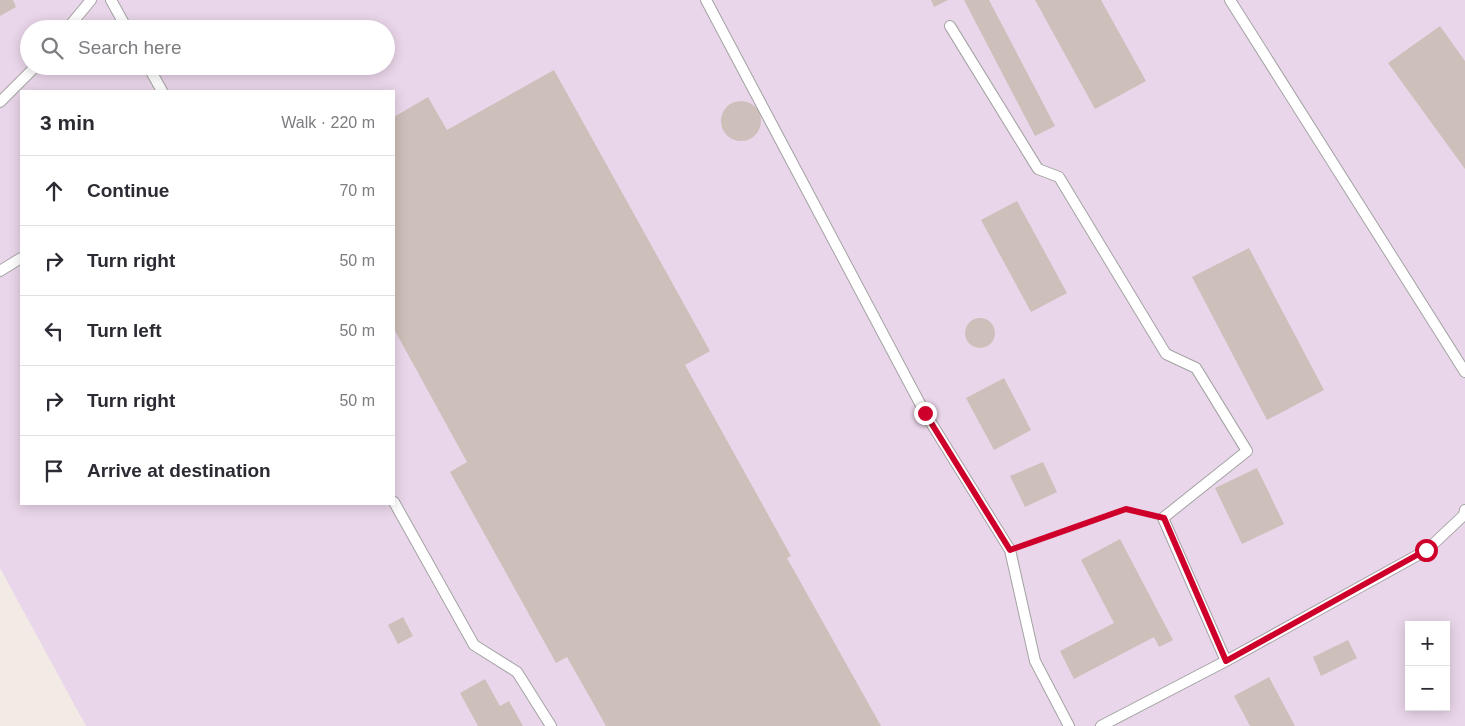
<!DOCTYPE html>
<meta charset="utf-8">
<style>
:root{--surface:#fff;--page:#f7f7f7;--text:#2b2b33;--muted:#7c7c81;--line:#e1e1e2}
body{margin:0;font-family:Helvetica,sans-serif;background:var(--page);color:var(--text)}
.controls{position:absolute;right:15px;bottom:15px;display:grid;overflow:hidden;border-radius:0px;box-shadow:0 2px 12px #0003}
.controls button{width:45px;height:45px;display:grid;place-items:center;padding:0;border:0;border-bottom:1px solid var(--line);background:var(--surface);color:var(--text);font:25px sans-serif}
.stop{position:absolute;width:15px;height:15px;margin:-11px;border:4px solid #ce002b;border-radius:50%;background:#fff}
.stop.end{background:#ce002b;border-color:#fff;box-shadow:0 1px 5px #0008}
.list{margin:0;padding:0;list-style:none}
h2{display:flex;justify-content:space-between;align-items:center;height:65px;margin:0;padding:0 20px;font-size:21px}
h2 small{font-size:16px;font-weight:400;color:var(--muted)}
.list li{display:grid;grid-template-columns:32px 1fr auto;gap:15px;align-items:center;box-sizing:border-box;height:70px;padding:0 20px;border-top:1px solid var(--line)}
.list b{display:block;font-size:19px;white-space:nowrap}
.list em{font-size:16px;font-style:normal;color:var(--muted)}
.icon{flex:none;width:28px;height:28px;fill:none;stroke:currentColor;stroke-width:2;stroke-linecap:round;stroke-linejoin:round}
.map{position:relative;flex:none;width:1465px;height:726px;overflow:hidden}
.search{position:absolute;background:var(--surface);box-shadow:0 2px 12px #0003;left:20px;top:20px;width:375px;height:55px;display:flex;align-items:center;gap:12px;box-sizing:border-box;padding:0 18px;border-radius:28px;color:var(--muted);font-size:19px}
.panel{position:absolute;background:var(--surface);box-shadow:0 2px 12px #0003;left:20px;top:90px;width:375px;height:415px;border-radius:0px}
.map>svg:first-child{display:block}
.industrial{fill:#ead6ea;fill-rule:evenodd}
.building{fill:#cdbfba}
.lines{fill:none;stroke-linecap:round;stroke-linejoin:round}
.service-casing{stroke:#a3a3a3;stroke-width:12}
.path{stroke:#ff6777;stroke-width:3;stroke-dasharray:2.5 2.5;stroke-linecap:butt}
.service{stroke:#fff;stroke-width:10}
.route{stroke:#ce002b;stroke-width:6}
</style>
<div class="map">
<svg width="1465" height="726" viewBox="0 0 1465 726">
<rect width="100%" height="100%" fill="#f1eae5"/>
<path class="industrial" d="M0,0H1465V726H86L0,568ZM29,29H386V66H29ZM21,91H394V504H21ZM1409,625H1446V707H1409Z"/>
<path class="building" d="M0,0H13L16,7L0,16Z
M931,0H948L934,7Z
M964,0H989L1055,126L1035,136Z
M1035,0H1101L1146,81L1095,109Z
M1440,26L1465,61V169L1388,63Z
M554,70L710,351L685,365L791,556L787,558L881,726H606L567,657L556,663L450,472L467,462L394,329V117L428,97L447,130Z
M721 121a20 20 0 1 1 40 0a20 20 0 1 1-40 0Z
M1017,201L1067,293L1031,312L981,220Z
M1249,248L1324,390L1267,420L1192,277Z
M965 333a15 15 0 1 1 30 0a15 15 0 1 1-30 0Z
M1004,378L1031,430L994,450L966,398Z
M1043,462L1057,492L1025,507L1010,476Z
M1257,468L1284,524L1242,544L1215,488Z
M1120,539L1173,640L1159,647L1154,637L1074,679L1060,651L1114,623L1081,560Z
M403,617L413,636L398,644L388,625Z
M1348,640L1357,658L1321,676L1313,657Z
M1269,677L1295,726H1250L1234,696Z
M485,679L500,706L509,701L523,726H478L460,693Z"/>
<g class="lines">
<defs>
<path id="service" d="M111,0L127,29
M706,0L925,413L1010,550L1035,661L1069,726
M1230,0L1465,372
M950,26L1038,169L1059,177L1166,354L1196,368L1247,451L1163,518L1226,661
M67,29L91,0
M148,66L162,91
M0,102L36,66
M0,271L21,258
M394,502L474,645L517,672L551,726
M1101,726L1226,661L1427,550L1464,515L1465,510"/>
</defs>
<use href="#service" class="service-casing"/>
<path class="path" d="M1024,545L1126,509L1148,515"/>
<use href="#service" class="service"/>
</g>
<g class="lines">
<path class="route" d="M925,413L1010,550L1126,509L1164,518L1226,661L1426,550"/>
</g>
</svg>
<div class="controls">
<button>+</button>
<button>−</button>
</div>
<div class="stop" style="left:1426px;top:550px"></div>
<div class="stop end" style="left:925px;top:413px"></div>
<div class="search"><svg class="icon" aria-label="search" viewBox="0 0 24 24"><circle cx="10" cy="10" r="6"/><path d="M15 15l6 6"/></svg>Search here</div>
<section class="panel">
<h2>3 min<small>Walk · 220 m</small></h2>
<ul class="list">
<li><svg class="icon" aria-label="ahead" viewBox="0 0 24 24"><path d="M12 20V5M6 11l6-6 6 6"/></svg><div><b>Continue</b></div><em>70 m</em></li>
<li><svg class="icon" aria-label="right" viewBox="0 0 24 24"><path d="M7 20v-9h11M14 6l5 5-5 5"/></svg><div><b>Turn right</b></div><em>50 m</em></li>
<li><svg class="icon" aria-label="left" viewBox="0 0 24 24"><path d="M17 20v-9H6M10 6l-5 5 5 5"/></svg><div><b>Turn left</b></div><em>50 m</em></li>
<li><svg class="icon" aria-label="right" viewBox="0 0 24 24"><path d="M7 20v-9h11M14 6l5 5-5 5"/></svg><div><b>Turn right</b></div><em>50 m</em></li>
<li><svg class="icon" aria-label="arrive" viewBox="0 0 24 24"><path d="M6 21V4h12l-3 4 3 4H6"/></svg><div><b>Arrive at destination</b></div></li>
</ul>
</section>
</div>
